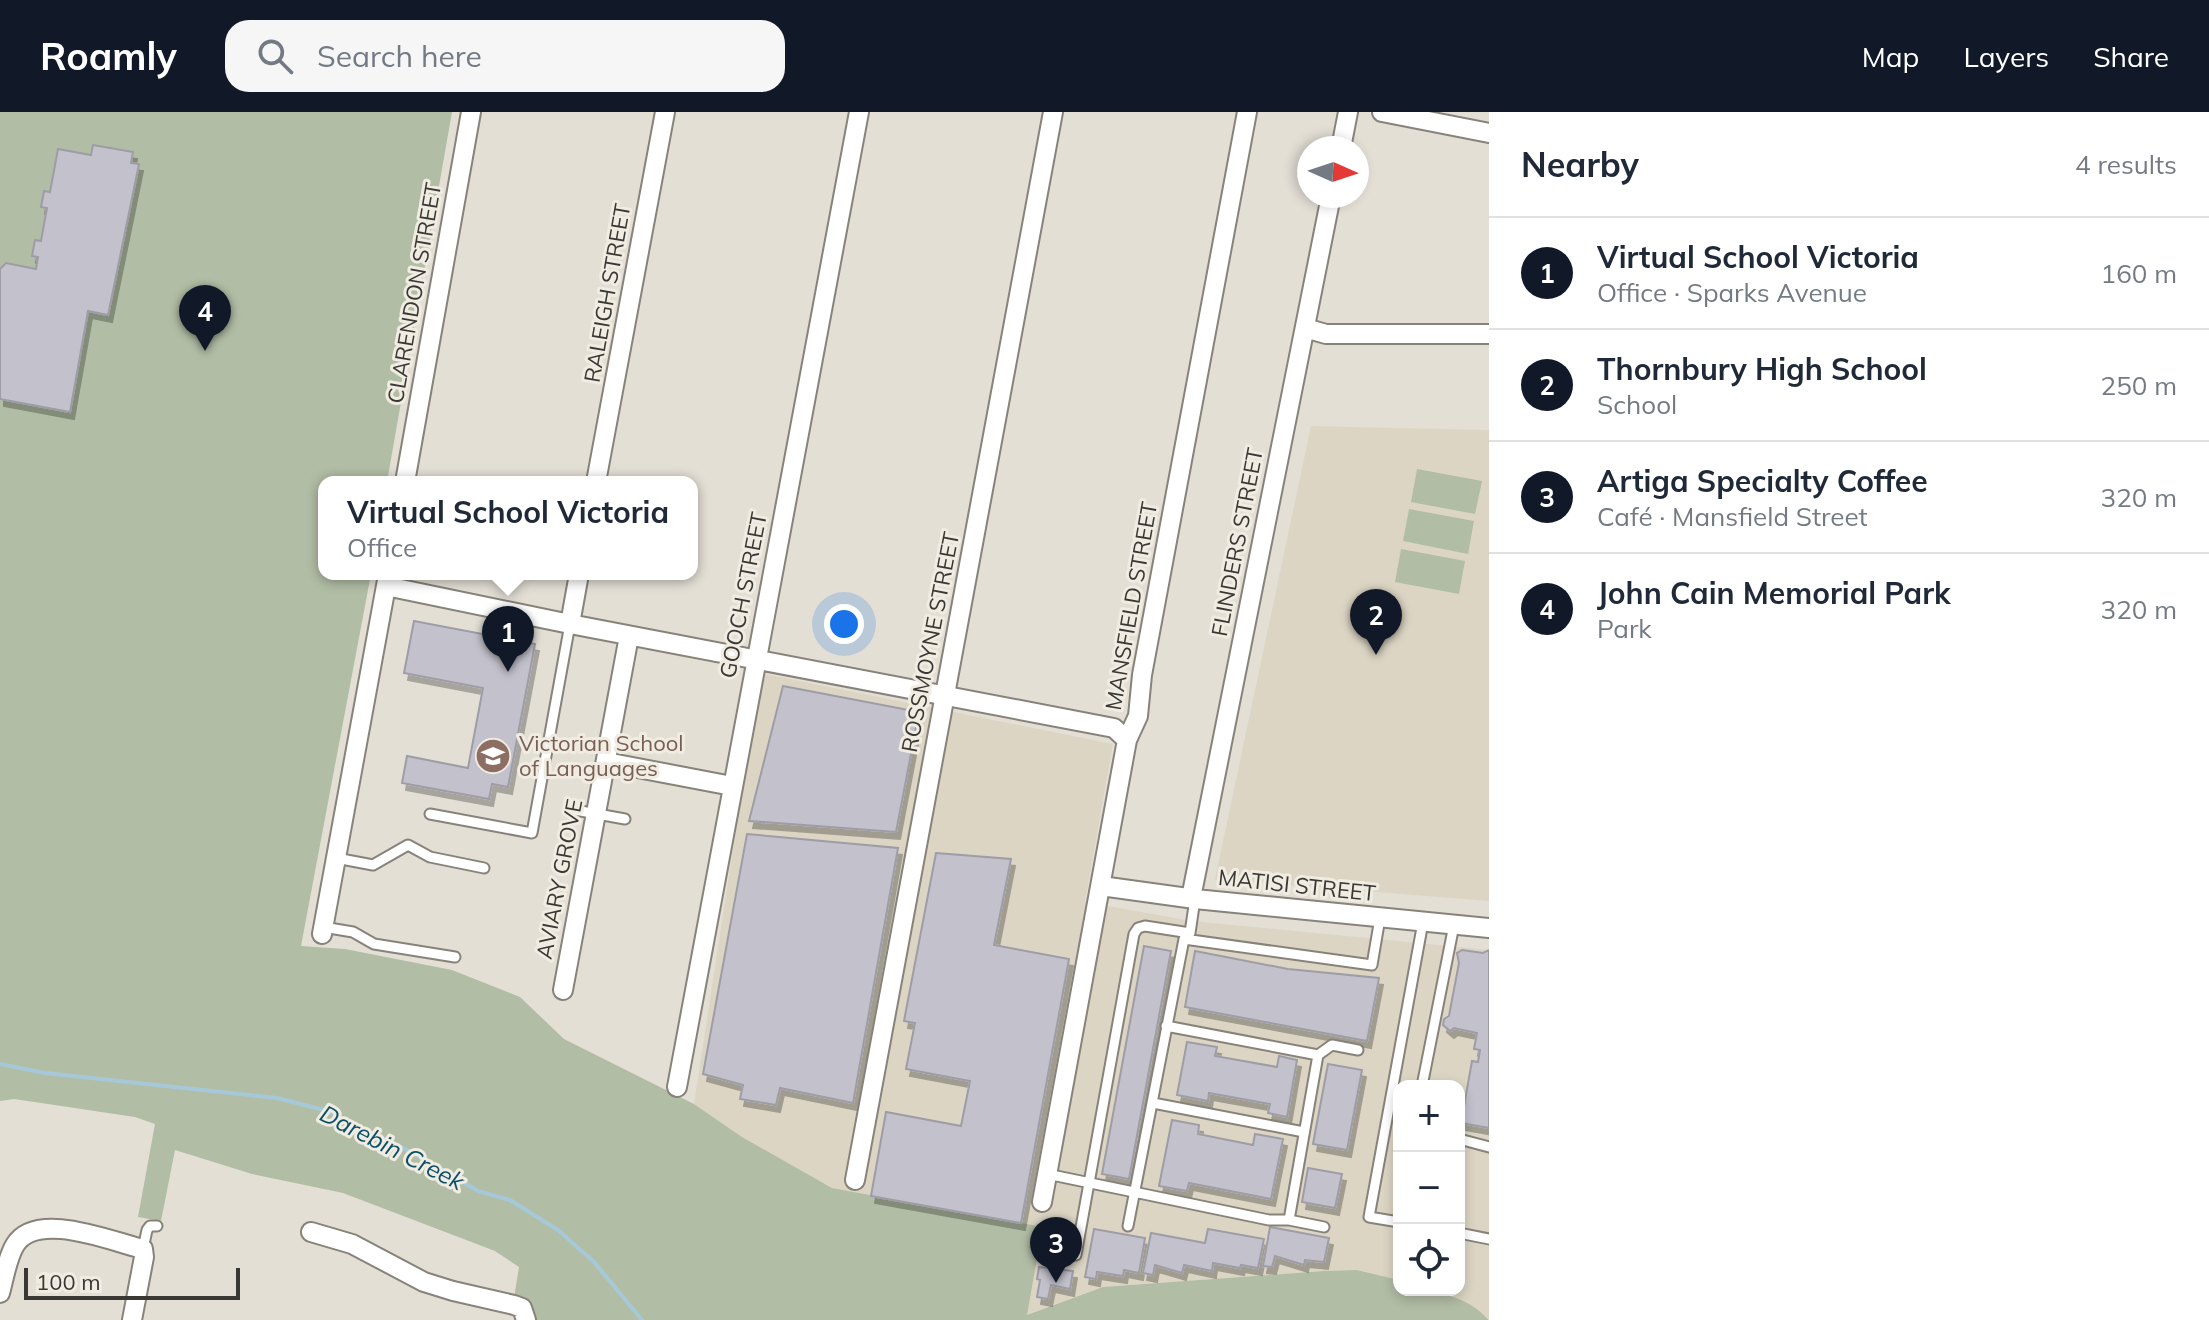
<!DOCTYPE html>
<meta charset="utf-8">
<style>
:root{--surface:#fff;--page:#f6f6f7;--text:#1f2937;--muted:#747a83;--line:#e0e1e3;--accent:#111827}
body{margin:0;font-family:Mulish,sans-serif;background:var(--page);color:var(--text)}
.controls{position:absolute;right:24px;bottom:24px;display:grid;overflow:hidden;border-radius:16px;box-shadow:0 4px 12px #0003}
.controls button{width:72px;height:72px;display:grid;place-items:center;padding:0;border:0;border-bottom:2px solid var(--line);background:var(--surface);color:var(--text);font:40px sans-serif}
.compass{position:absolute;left:1297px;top:24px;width:72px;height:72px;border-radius:50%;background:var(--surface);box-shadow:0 4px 12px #0003;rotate:93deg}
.scale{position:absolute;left:24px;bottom:20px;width:216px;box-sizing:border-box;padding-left:8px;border:4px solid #3a3835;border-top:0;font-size:22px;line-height:28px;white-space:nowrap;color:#3a3835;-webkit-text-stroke:6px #f0ece2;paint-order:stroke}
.you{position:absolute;left:844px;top:512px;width:28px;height:28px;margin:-20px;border:6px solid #fff;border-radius:50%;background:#1a73e8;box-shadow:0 0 0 12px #1a73e833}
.badge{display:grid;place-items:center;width:52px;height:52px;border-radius:50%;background:var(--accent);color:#fff;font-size:26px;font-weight:700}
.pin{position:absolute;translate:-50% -66px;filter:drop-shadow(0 2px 4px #0008)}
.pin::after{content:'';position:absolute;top:42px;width:28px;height:24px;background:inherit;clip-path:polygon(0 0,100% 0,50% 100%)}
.popup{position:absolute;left:318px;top:364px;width:380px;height:104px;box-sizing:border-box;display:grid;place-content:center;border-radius:16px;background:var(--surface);filter:drop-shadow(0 2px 6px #0005);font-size:26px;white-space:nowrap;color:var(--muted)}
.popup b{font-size:30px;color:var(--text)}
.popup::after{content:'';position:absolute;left:50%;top:100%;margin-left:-16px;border:16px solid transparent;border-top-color:var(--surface)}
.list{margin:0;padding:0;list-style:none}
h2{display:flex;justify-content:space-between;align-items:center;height:104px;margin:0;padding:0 32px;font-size:34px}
h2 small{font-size:26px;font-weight:400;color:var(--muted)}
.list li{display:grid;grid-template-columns:52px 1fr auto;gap:24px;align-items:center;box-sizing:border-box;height:112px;padding:0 32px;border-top:2px solid var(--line)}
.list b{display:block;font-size:30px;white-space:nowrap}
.list p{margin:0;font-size:26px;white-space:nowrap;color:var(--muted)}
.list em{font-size:26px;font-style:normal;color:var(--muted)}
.icon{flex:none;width:44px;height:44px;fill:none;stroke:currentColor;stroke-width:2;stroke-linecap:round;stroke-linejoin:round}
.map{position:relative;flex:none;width:1489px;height:1208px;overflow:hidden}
header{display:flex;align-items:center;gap:48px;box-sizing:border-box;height:112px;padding:0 40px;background:var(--accent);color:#fff}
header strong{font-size:38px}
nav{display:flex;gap:44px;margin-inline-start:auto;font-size:28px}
.search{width:560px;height:72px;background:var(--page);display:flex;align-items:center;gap:20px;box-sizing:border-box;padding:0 28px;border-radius:24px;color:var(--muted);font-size:30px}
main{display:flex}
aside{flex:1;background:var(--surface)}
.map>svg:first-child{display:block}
.built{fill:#dcd5c4}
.green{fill:#b2bda5}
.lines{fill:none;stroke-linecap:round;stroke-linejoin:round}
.stream{stroke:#a6c9d9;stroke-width:4}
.building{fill:#c3c2cc;stroke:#9e9da7;stroke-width:2;filter:url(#shadow)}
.lane-casing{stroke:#87837a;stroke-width:13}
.street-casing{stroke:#87837a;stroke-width:22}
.lane{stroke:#fff;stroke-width:9}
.street{stroke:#fff;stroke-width:18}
.labels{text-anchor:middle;stroke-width:6;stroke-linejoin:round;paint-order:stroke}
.street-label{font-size:22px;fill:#3a3835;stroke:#f0ece2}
.education-label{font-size:22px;fill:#785e54;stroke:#f0ece2;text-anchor:start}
.water-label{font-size:24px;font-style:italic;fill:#0a4f67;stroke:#f0ece2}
</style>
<header>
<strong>Roamly</strong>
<div class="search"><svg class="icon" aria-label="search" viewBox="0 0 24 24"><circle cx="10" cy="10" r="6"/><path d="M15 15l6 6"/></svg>Search here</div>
<nav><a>Map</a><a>Layers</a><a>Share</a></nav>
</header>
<main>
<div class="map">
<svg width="1489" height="1208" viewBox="0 0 1489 1208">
<defs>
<filter id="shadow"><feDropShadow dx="4" dy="7" stdDeviation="0" flood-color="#0004"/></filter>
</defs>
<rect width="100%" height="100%" fill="#e3dfd5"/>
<path class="built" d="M1311,314L1489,318V789L1215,767Z
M760,561L1113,632L1085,790L1192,809L1489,838V1206L1451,1184L1434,1178H1459V974H1399V1168L1358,1158L1324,1159L1103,1175L1026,1203L1038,1141L871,1084L832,1076L742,1025L694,992Z"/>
<path class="green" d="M0,0H452L387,370H324V462H371L301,834L345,837L452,858L520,885L564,927L694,992L742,1025L832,1076L1059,1118L1056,1137L1038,1141L1027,1203L1103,1175L1324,1159L1357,1158L1399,1168V1178C1433,1178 1465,1182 1489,1208H536L532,1197L514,1186L519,1155L495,1139L343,1081L252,1062L175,1038L161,1109L138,1105L155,1012L135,1005L14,987L0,989Z
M1417,357L1482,369L1475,402L1411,390Z
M1409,397L1474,409L1468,442L1403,429Z
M1401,437L1465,449L1459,482L1395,470Z"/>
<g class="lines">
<path class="stream" d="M0,952L45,961L277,986L324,998L409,1039L478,1079L510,1088L558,1118L594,1150L642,1208"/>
</g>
<path class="building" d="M93,33L133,40L131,51L139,52L108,203L88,199L70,300L0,287V157L6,151L36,157L38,145L32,144L35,128L41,129L47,96L41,95L44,79L50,80L58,37L91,43Z
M414,509L535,532L508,675L492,672L489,687L402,671L407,644L468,656L483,576L404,561Z
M783,574L919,600L896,720L749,709Z
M747,722L898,736L853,991L780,976L776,993L740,987L743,973L703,962Z
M936,741L1011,747L994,833L1069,847L1021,1111L871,1084L886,1000L961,1014L970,969L906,957L915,911L904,909Z
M1144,834L1171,839L1129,1067L1102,1062Z
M1462,838L1483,841L1489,838V1016L1461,1011L1472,949L1478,950L1480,938L1474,937L1477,921L1454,916L1450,919L1443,913L1444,907L1449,904L1451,893L1459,851L1457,841Z
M1195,839L1288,857L1379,866L1367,929L1185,895Z
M1187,930L1217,935L1215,944L1277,955L1279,944L1297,948L1287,1005L1268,1001L1270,992L1209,981L1208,989L1177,983Z
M1328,952L1362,958L1347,1038L1313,1032Z
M1172,1008L1199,1013L1198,1022L1253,1033L1255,1022L1283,1027L1271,1087L1189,1071L1187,1079L1159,1074Z
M1308,1056L1342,1062L1335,1096L1302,1090Z
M1270,1115L1329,1126L1324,1150L1305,1148L1304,1153L1275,1144L1272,1155L1263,1154Z
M1094,1117L1145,1126L1139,1161L1124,1158L1123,1164L1097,1160L1096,1167L1085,1165Z
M1208,1117L1264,1127L1258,1156L1241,1153L1240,1156L1213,1151L1212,1159L1184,1153L1182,1161L1155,1153L1153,1163L1143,1161L1151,1121L1205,1131Z
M1039,1155L1073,1159L1070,1177L1051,1173L1048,1187L1037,1185L1040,1168L1037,1167Z"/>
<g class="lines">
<defs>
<path id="lane" d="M575,698L625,707
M430,702L532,721L570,512
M336,746L373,753L408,733L430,745L484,756
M323,815L353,820L374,832L455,845
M1184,827L1372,853L1380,806
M1166,914L1318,943L1332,933L1358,938
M1422,974L1454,813
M1153,991L1304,1020
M1459,1027L1489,1035
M1047,1062L1269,1108H1289L1324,1115
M1289,1108L1318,943
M1399,1110L1369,1105L1423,810
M1128,1114L1184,827L1190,821L1195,787
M1459,1121L1489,1127
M143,1137L147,1118L150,1114H157
M1076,1143L1134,822L1138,816L1145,814L1190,821"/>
<path id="street" d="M1382,0L1489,21
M1341,36L1348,0
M1305,216L1326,222H1489
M405,370L471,0
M596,370L665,0
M386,474L570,512L1114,616L1127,628
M570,512L579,462
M606,650L732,674
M1101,774L1195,787L1489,816
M1191,786L1331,84
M322,822L388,463
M563,878L629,524
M677,975L859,0
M855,1068L1053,0
M1042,1090L1127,628L1138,604L1142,563L1247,0
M311,1120L352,1132L424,1170L453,1179L514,1193L522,1196L526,1208
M0,1181C4,1167 7,1146 15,1133C36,1098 110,1129 143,1137L144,1145L132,1208"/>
</defs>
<use href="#lane" class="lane-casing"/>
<use href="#street" class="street-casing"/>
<use href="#lane" class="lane"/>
<use href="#street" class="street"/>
</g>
<defs>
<symbol id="school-disc" viewBox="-11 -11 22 22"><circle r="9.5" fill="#8d6e63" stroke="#f0ece2"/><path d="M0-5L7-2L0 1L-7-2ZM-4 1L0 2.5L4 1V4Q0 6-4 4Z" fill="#fff"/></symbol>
</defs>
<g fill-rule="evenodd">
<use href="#school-disc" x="473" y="624" width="40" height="40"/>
</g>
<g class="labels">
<g class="street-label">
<text transform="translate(414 181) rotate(-80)" y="8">CLARENDON STREET</text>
<text transform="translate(607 181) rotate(-80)" y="8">RALEIGH STREET</text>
<text transform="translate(1237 430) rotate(-79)" y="8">FLINDERS STREET</text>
<text transform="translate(743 483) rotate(-79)" y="8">GOOCH STREET</text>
<text transform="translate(1131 494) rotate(-80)" y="8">MANSFIELD STREET</text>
<text transform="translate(930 530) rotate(-79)" y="8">ROSSMOYNE STREET</text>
<text transform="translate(559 767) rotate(-79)" y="8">AVIARY GROVE</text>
<text transform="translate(1297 773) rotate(6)" y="8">MATISI STREET</text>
</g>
<g class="education-label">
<text x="519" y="639">Victorian School<tspan x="519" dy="25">of Languages</tspan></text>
</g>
<g class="water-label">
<text transform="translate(392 1036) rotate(27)" y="8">Darebin Creek</text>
</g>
</g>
</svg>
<div class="controls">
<button>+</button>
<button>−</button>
<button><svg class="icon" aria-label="locate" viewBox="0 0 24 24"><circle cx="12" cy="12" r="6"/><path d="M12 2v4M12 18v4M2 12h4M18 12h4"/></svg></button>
</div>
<svg class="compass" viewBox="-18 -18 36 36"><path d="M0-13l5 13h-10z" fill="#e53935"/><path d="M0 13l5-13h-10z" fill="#747a83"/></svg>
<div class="scale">100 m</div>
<div class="you"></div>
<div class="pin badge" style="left:508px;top:560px">1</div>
<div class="popup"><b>Virtual School Victoria</b>Office</div>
<div class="pin badge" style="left:1376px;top:543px">2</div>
<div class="pin badge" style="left:1056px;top:1171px">3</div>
<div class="pin badge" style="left:205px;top:239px">4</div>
</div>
<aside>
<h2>Nearby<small>4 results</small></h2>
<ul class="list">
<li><span class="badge">1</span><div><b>Virtual School Victoria</b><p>Office · Sparks Avenue</p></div><em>160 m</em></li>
<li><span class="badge">2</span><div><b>Thornbury High School</b><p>School</p></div><em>250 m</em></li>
<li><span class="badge">3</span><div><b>Artiga Specialty Coffee</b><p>Café · Mansfield Street</p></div><em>320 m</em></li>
<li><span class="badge">4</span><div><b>John Cain Memorial Park</b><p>Park</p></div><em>320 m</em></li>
</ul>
</aside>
</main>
